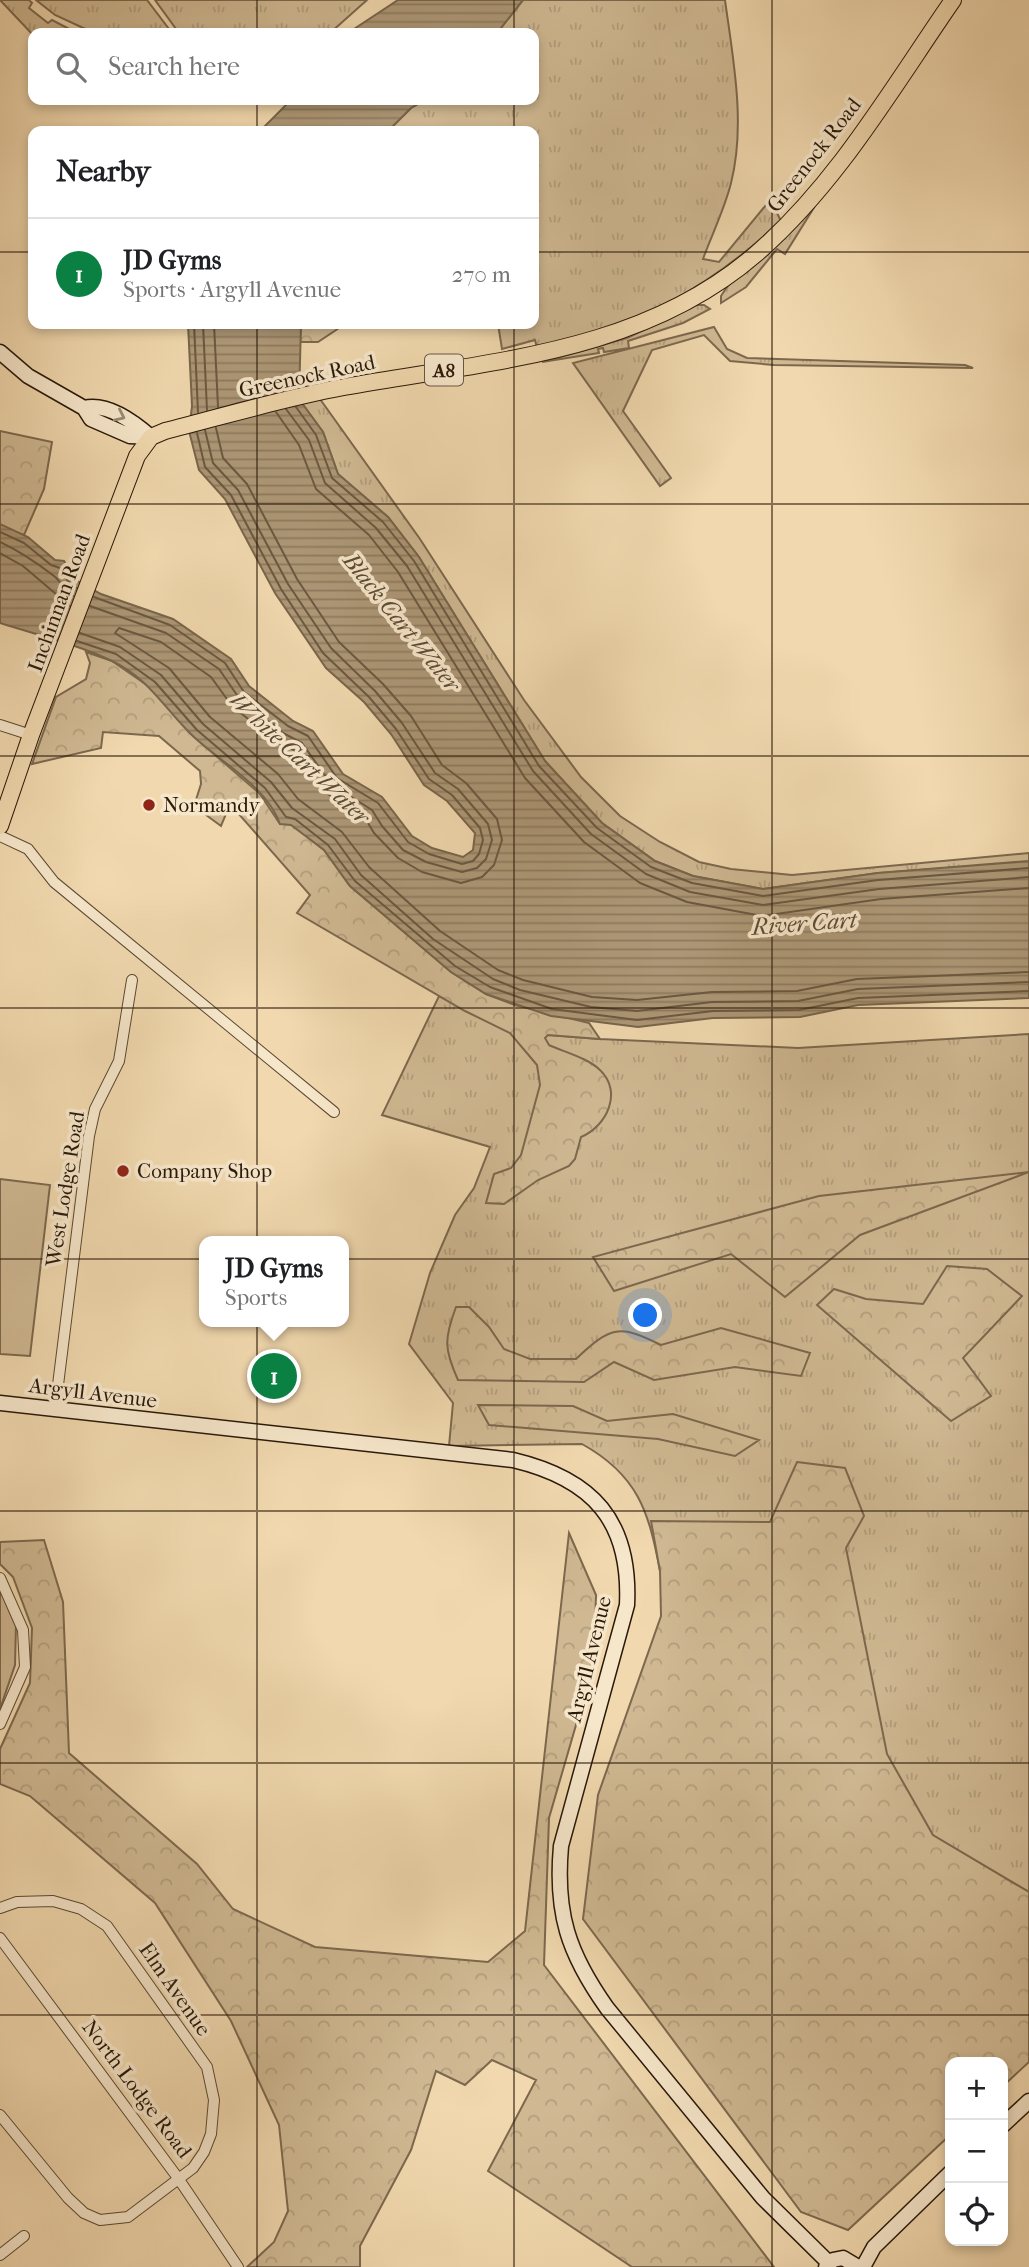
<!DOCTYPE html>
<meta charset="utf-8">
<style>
:root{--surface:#fff;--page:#f6f6f6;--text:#202124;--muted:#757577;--line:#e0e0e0;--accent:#0b8043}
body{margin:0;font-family:"IM FELL French Canon",serif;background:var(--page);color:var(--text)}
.controls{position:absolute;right:21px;bottom:21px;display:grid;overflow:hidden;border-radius:14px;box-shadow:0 4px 10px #0003}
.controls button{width:63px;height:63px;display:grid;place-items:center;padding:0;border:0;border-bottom:2px solid var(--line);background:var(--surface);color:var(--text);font:35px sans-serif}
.you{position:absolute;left:646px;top:1316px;width:24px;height:24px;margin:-18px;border:5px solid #fff;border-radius:50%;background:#1a73e8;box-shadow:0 0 0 10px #1a73e833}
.badge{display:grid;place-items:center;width:46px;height:46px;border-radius:50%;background:var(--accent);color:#fff;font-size:23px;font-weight:700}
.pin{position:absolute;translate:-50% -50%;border:4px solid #fff;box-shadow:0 2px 7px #0006}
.popup{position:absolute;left:199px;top:1236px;width:150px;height:91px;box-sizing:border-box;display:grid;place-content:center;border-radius:14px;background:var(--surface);filter:drop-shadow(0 2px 5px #0005);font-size:23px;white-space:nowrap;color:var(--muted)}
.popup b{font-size:26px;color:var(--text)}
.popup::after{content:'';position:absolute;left:50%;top:100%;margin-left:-14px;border:14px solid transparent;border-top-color:var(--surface)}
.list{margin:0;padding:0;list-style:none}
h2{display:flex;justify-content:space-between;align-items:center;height:91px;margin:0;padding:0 28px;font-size:30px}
h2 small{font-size:23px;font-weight:400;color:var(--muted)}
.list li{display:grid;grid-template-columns:46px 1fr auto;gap:21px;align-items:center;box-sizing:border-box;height:112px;padding:0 28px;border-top:2px solid var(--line)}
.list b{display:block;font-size:26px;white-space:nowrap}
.list p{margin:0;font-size:23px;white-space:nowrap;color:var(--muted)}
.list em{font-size:23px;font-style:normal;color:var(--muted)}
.icon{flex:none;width:38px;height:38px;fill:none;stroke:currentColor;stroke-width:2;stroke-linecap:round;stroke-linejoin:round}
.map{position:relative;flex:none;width:1029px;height:2267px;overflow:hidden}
.search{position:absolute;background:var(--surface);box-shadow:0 4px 10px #0003;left:28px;top:28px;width:511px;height:77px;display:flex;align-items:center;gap:18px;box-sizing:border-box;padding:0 24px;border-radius:14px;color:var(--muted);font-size:26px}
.panel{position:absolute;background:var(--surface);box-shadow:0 4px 10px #0003;left:28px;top:126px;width:511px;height:203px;border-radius:14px}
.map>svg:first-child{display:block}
.grass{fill:url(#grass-tufts);stroke:#7c684e;stroke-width:2}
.forest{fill:url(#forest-crowns);stroke:#7c684e;stroke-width:2}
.park{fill:#cfb892;stroke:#7c684e;stroke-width:2}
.water{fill:url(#water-rules);stroke:#78654a;stroke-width:2}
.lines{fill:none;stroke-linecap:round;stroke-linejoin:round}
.shore{stroke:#6b5840;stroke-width:2}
.street-casing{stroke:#5b4932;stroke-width:12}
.secondary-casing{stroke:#291909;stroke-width:17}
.primary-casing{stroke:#291909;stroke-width:18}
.street{stroke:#f6e6ca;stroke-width:10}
.secondary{stroke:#f6e6ca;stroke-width:14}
.primary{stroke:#f1d8ae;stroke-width:16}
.oneway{stroke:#9a8a73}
.grid{fill:none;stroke:#291909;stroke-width:2;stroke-opacity:0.55}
.poi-dot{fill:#8f2418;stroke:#f6e6ca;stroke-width:2.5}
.labels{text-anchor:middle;stroke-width:7;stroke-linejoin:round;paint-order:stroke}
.shield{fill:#f6e6ca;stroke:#665643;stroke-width:2}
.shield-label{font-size:19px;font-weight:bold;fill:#291909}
.street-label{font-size:21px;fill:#291909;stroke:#f6e6ca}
.poi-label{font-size:21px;fill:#291909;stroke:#f6e6ca;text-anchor:start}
.water-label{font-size:23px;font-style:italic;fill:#5e4b35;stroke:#f6e6ca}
</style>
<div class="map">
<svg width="1029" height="2267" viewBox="0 0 1029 2267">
<defs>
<pattern id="grass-tufts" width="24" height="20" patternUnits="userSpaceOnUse" patternTransform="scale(1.75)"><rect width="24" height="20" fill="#cfb892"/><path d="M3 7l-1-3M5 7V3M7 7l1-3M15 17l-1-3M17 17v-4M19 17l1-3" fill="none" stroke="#b29e7d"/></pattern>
<pattern id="forest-crowns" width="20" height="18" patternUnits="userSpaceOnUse" patternTransform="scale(1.75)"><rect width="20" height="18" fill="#cfb892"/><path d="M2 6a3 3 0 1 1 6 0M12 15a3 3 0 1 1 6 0" fill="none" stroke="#b29e7d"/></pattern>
<pattern id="water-rules" width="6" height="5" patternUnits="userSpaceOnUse" patternTransform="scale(1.75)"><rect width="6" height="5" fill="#ad9776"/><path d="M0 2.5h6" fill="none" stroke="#8d7a5f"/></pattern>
</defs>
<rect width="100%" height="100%" fill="#f1d8ae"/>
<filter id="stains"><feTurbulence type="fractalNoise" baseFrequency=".00286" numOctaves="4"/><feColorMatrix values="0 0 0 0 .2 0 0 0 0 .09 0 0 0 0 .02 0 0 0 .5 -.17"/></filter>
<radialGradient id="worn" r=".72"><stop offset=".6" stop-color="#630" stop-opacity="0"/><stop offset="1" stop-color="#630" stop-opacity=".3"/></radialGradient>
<path class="grass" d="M0,0H29L32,3L29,8L48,23L52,20L77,33L33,35Z
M36,0H147L172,33H94L55,15Z
M155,0H367L330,33H179Z
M523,0H725C733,59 746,124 731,183C725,208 712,234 703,259L719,262L766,205L777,213L781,221C732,266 682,301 619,325C593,335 564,340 537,348L535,340L502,349L498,324H534V131H388L411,108L425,100H534V33H497Z
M815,206L785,254L777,249L746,287L721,303V296L729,284L773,249Z
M696,305H704L710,309L683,323L628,341L629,348L604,352L603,348L598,349L599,353L542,362L627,338Z
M714,327L727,349L747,358L965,365L973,368L774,365L730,361L704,335L652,350L623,411L671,478L660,486L573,363Z
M320,399L420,539L524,700L581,777L620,816L660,842L699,862L731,869L792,875L1029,853V862L878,873L763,889L693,876L655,861L602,823L545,761L419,557L388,517L338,474L323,432L301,402Z
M439,996L510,1032L600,1039L798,1048L1029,1034V1918L892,1866L660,1571C649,1512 638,1475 582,1444L449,1446L453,1403L409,1344L430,1273L455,1215L474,1188L490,1147L382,1115Z"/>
<path class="forest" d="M301,324H345L318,342H300Z
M0,431L52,442L44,489L24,535L0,527Z
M86,652L112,661L151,688L192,735L260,794L280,824H291L324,850L350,886L451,972L486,994L515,1005L589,1023L600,1039L548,1035L545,1038L549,1045C564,1052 588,1058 600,1070C623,1092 607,1126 581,1137L575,1159L569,1166L538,1180L504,1204L486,1203L494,1174L511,1168L521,1155L540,1085L537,1065L510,1033L465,1011L297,913L310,895L230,804L221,826L194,806L201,784L200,771L159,736L103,732L101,748L32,764L56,697L86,679L90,663Z
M1029,1172L860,1235L785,1297L731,1254L614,1291L593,1257L819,1196Z
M947,1266L987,1269L1022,1296L963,1358L991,1396L951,1421L817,1305L834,1289L866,1299L923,1304Z
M456,1307H469L489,1327L504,1349L530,1359H576C611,1326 619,1324 661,1345L721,1328L810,1353L801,1376L735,1367L654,1380L614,1362L584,1382L458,1380C444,1349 444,1339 456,1307Z
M478,1405L573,1406L607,1421L673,1414L759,1440L735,1456L658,1439L489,1425Z
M797,1462L845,1468L864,1516L846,1548L887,1754L933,1835L1029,1892V2062L1003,2086V2062H950V2135L848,2230L801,2212L583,1919L598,1795L661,1616L660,1571L651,1521L770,1522Z
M569,1533L596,1595L594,1663L549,1818L544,1965L774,2267H632L488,2171L536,2080L492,2060L465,2085L436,2071L411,2150L360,2246V2267H247L274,2242L288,2211L279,2125L231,2021L155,1903L30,1796L0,1784V1749L30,1683L32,1628L13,1577L0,1564V1542L44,1540L63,1602L69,1753L197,1864L233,1909L315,1947L488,1962L525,1931Z"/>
<path class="park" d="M0,1179L50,1185L30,1356L0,1354Z
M0,1585L16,1624L15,1665L0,1709Z"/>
<path class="water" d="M398,0H523L497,33H348Z
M291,100H425L411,108L388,131H260Z
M188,324H301L299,399L323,432L338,474L388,517L419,557L545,761L602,823L655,861L693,876L763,889L878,873L1029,861V998L858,1005L800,1017L713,1018L638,1027L551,1016L486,994L451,972L350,886L324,850L291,825L280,824C267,787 222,763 194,737C165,710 150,679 112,661C77,644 37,635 0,623V524L28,537L55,560L64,561L74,579L101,594L173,619L231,659L249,686L293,721L313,731L343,774L382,797L412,836L432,848L463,857L473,850L475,833L447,801L424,785L391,734L364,702L326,668L275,593L225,499L199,470L189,431L192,406Z"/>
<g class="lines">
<path class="shore" d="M194,324L198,412
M203,324L207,410
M214,324L218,407
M296,407L316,435L332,478L383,522L414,561L539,766L597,828L651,867L692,883L763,896L878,880L1029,868
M286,409L309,440L325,483L376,528L407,566L533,771L591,834L646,874L690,892L763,905L879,889L1029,877
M276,412L299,445L316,489L369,535L398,572L525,778L584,842L640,883L687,902L762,916L881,899L1029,888
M216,428L223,458L247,484L297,579L339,642L383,684L411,716L442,765L466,783L497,819L502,840L494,865L482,877L461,883L422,872L398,858L374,833L365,818L323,791L294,750L277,742L232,706L211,677L161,642L119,628L115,633L169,668L210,717L278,774L298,799L342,832L369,867L440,931L498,970L523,980L592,997L637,1000L712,992L797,991L857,979L1029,972
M0,532L24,543L51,565L60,568L69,583L77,588
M0,542C19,551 37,563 54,576C62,582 63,591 73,596
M0,553L23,566L70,606
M94,597L170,625L225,663L244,692L288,726L308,736L337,778L378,803L408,842L429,854L462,864L473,861L479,854L483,840L480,828L452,795L429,779L396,729L369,697L323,653L281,589L231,495L205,467L197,433
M90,606L166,633L219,669L239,698L283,733L302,743L331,784L372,810L382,826L403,850L426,862L462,872L477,868L486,859L492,840L488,824L458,789L435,773L402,723L375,691L331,648L288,584L238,490L213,463L205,430
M80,633L120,647L161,675L203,724L271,782L292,808L335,839L361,875L433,939L493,979L520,990L591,1007L637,1011L712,1002L798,1001L858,989L1029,982
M77,641L116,654L155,682L197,730L265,788L286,817L295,819L328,845L355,881L455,966L490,987L552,1009L637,1020L713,1011L799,1010L858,998L1029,991"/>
<defs>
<path id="street" d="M0,725L31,735
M0,836L28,849L54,882L334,1112
M55,1409L89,1136L95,1109L119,1061L132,980
M0,1578L23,1630L25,1667L0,1724
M0,1908L17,1902L53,1901L81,1909L107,1926L207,2067L214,2100L211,2134L204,2152L193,2168L128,2217L100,2220L84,2213L68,2198L0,2115
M0,1938L178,2178L238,2267
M0,2255L24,2236"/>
<path id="secondary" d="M0,352L28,376L84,408L91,419L130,436L151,437
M84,408C107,402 134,422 151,437
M0,1403L513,1460C593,1479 631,1521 627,1605L561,1846C555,1913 568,1953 607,2008L763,2198L829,2263
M1003,2125L1029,2101
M826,2267L833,2260L843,2258L858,2267
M863,2267L874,2247L950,2173"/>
<path id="primary" d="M0,826L31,735L137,456L151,437L165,431C224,416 284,398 344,387C487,361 641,354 756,254C837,184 892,88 953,0"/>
</defs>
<use href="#street" class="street-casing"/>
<use href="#secondary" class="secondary-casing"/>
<use href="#primary" class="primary-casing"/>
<use href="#street" class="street"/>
<use href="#secondary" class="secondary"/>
<use href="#primary" class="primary"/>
</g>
<defs><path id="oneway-chevron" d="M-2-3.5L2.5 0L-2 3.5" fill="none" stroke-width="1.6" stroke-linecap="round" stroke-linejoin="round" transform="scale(1.75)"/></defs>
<use class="oneway" href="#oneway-chevron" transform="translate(120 416) rotate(25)"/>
<path class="grid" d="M257,0V33M514,0V33M772,0V2267M257,100V131M514,100V131M0,252H33M534,252H1029M257,324V2267M514,324V2267M0,504H1029M0,756H1029M0,1008H1029M0,1259H1029M0,1511H1029M0,1763H1029M0,2015H1029"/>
<g class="poi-dot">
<circle cx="149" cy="805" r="7"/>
<circle cx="123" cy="1171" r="7"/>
</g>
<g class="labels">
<rect class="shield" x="425" y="354.5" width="38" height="31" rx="5"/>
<g class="shield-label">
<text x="444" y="377">A8</text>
</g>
<g class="street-label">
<text transform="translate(814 155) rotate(-52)" y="7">Greenock Road</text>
<text transform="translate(307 376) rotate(-12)" y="7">Greenock Road</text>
<text transform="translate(59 603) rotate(-70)" y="7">Inchinnan Road</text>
<text transform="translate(65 1189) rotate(-81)" y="7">West Lodge Road</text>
<text transform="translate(93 1393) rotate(7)" y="7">Argyll Avenue</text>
<text transform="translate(589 1659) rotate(-76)" y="7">Argyll Avenue</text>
<text transform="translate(175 1989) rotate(55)" y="7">Elm Avenue</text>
<text transform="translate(137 2089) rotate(53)" y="7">North Lodge Road</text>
</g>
<g class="poi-label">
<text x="163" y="812">Normandy</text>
<text x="137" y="1178">Company Shop</text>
</g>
<g class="water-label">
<text transform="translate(402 622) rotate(51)" y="8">Black Cart Water</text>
<text transform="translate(300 758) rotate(43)" y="8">White Cart Water</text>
<text transform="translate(804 923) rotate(-4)" y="8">River Cart</text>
</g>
</g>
<rect width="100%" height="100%" filter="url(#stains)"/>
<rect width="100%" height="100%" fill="url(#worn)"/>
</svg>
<div class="controls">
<button>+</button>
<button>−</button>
<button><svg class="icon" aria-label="locate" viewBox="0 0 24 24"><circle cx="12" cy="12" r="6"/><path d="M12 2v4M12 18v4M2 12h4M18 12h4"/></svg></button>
</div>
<div class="you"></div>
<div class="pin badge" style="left:274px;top:1376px">1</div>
<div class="popup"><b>JD Gyms</b>Sports</div>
<div class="search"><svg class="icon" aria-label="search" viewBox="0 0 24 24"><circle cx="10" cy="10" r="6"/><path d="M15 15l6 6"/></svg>Search here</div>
<section class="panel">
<h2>Nearby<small></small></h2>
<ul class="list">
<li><span class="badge">1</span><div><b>JD Gyms</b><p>Sports · Argyll Avenue</p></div><em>270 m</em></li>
</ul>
</section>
</div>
